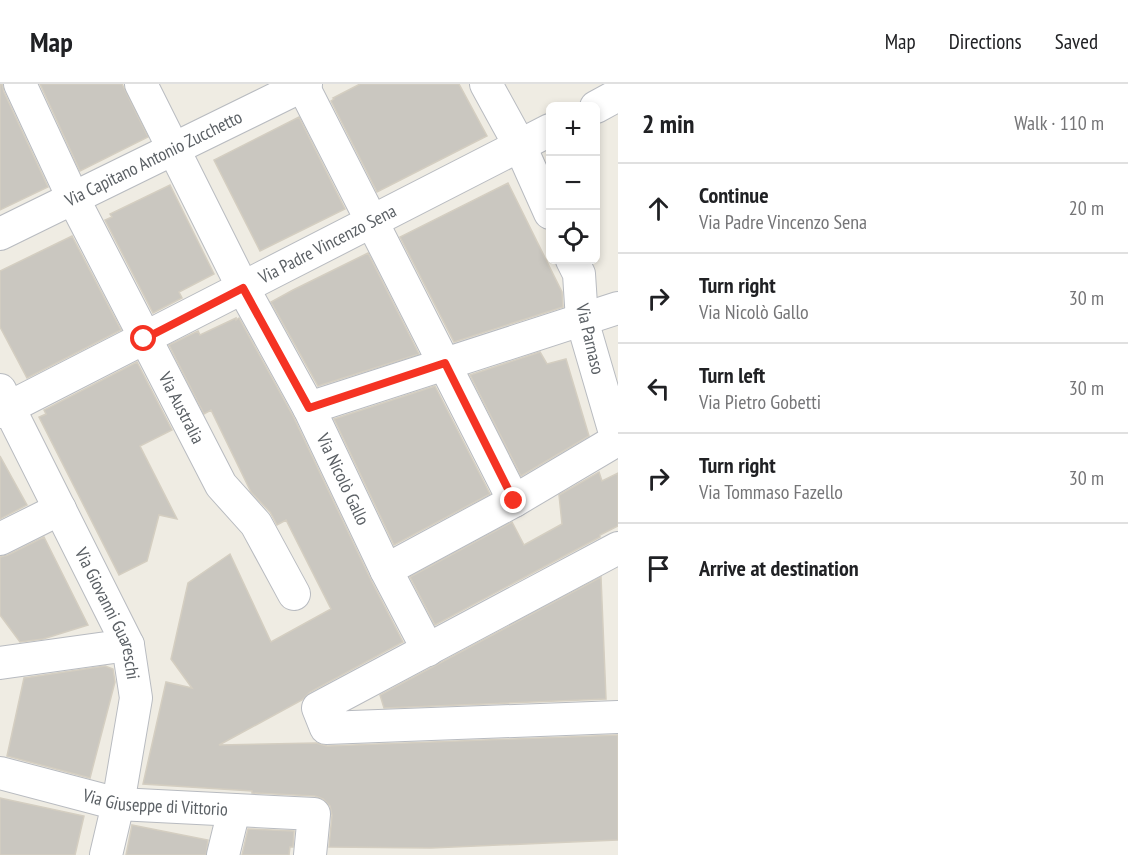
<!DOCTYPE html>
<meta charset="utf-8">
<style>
:root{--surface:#fff;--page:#f6f6f6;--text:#202124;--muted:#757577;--line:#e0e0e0}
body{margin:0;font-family:"PT Sans Narrow",sans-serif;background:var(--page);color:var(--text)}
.controls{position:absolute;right:18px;top:18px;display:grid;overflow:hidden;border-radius:9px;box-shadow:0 3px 9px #0003}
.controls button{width:54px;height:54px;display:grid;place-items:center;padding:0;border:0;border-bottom:2px solid var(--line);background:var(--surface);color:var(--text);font:30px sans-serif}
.stop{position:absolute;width:18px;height:18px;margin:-14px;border:4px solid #f53323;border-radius:50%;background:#fff}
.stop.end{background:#f53323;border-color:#fff;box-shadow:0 2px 6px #0008}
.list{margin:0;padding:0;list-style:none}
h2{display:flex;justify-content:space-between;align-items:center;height:78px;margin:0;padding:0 24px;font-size:26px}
h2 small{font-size:20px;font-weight:400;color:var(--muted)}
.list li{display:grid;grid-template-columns:39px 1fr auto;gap:18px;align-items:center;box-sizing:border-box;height:90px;padding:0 24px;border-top:2px solid var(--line)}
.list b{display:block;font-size:22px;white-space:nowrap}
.list p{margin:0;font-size:20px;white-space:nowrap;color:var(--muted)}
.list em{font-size:20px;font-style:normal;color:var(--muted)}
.icon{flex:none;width:33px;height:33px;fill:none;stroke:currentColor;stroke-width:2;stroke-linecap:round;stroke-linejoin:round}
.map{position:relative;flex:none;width:618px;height:771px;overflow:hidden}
header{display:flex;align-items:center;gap:36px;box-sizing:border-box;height:84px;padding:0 30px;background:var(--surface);border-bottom:2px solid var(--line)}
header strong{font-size:28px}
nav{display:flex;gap:33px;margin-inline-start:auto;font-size:21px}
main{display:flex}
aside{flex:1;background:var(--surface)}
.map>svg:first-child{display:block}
.building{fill:#cac7c0;stroke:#d4cec1;stroke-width:1.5}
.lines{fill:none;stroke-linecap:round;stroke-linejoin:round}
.street-casing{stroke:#b8bbc0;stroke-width:34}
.street{stroke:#fff;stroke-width:32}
.route{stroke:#f53323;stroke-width:8}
.labels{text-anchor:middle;stroke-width:5;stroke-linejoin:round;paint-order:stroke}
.street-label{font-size:18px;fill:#5b6065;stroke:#fff}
</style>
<header>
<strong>Map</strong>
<nav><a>Map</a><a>Directions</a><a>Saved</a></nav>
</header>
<main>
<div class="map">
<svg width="618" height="771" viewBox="0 0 618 771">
<rect width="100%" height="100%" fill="#efece3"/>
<path class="building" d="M0,0H2L4,8L48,103L0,126Z
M40,0H122L148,53L80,87Z
M360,0H459L487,52L377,108L331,17L334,15L333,14Z
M299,33L345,125L260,167L214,76Z
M508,99L562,208L563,223L454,258L400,153Z
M170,101L214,190L179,208L182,214L153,229L105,136L112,133L110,130Z
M72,152L121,246L27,294L0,243V187Z
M368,169L419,270L318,302L271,218L293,206Z
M236,234V236L239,234L293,332L370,494L403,558L310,608L302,616L219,661L316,659L327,662L618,651V756L431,764L329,763L332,731L330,722L323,715L315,712L252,709V707L143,700L166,598L192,604L171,575L188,499L230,470L271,558L331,525L286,436L277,441L270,428L251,408L211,326L204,330L169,261L198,247L200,251Z
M540,268L547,280L566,275L589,352L521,392L470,291Z
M137,278L172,346L140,362L177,435L159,431L147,477L119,491L39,333L46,330L44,326Z
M435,302L490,410L394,461L334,335Z
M0,372L27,421L0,435Z
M599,388L602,397L618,389V442L600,451V453L435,541L410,493L512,438L524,461L562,440L559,411Z
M44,453L88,541L43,555L20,558L0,531V473L8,471Z
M601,493L606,615L384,624L380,611Z
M105,582L113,585L115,598L90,694L7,672L24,594Z
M0,714L84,732L75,771H0Z
M132,741L208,756L206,771H126Z
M248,745L294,747L293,763H290L289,771H242Z"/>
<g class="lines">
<defs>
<g id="street">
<path id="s1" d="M20,0L73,114L221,401L256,440L294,510"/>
<path id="s2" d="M141,0L243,204L309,324L386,486L428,566"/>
<path d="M302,0L514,417"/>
<path d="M486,0L520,62L550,129"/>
<path d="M596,23L618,11"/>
<path id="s3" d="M0,150L306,0"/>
<path id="s4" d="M0,306L128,561L136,614L118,720L106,771"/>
<path d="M309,324L618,224"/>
<path id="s5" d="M0,328L550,46"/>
<path d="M0,455L60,425"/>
<path d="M618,464L318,624L326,644L618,633"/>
<path d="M386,486L514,417L617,356L582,236L579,190L572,176"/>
<path d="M0,579L128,561"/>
<path id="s6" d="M0,689L118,720L314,730L310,771"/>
<path d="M223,771L234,726"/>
</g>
</defs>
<use href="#street" class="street-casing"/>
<use href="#street" class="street"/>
</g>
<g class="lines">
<path class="route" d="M144,255L243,204L309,324L445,279L514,417"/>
</g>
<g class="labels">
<g class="street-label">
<text dy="6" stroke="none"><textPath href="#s3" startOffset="171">Via Capitano Antonio Zucchetto</textPath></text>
<text dy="6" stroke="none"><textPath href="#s5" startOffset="368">Via Padre Vincenzo Sena</textPath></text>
<text transform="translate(590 255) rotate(77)" y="6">Via Parnaso</text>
<text dy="6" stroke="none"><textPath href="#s1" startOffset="362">Via Australia</textPath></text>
<text dy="6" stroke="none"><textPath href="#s2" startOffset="444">Via Nicolò Gallo</textPath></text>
<text dy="6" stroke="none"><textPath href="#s4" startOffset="249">Via Giovanni Guareschi</textPath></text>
<text dy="6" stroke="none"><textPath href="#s6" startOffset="159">Via Giuseppe di Vittorio</textPath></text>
</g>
</g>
</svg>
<div class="controls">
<button>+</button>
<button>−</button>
<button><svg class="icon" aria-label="locate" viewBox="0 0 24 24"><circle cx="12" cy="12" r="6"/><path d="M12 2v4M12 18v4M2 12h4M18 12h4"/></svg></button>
</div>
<div class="stop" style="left:144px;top:255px"></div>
<div class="stop end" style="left:514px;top:417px"></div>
</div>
<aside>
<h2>2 min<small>Walk · 110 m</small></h2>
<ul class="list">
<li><svg class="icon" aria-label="ahead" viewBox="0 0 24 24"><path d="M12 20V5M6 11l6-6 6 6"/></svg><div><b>Continue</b><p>Via Padre Vincenzo Sena</p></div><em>20 m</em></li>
<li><svg class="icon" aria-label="right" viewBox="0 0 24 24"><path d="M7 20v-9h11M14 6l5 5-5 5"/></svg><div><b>Turn right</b><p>Via Nicolò Gallo</p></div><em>30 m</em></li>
<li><svg class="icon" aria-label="left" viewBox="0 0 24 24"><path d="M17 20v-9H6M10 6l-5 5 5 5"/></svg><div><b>Turn left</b><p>Via Pietro Gobetti</p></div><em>30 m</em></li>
<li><svg class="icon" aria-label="right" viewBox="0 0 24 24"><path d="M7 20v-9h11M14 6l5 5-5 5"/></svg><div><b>Turn right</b><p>Via Tommaso Fazello</p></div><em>30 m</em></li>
<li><svg class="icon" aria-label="arrive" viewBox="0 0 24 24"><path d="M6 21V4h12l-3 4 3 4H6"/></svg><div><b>Arrive at destination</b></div></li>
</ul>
</aside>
</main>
